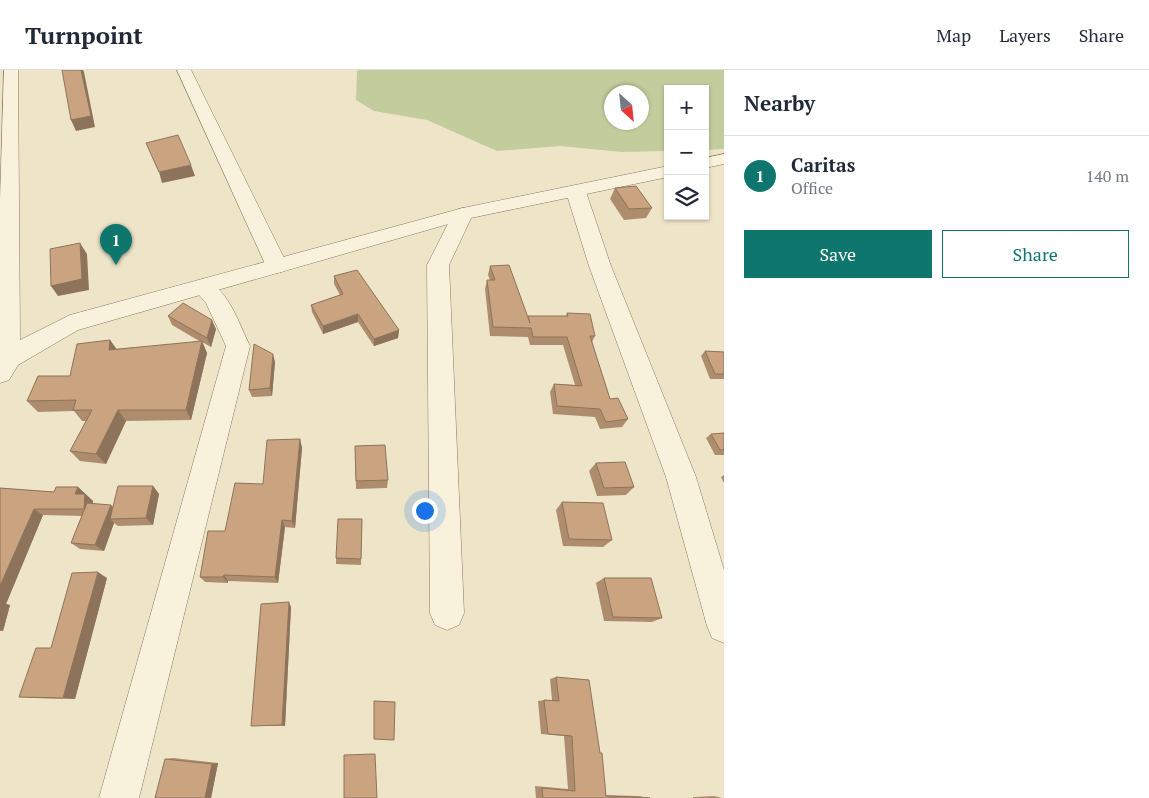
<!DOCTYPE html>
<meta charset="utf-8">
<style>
:root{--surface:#fff;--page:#f6f6f7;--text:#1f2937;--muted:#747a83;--line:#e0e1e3;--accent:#0f766e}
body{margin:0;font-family:"PT Serif",serif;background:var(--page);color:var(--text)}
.controls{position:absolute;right:15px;top:15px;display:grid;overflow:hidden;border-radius:0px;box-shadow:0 1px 4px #0004}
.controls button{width:45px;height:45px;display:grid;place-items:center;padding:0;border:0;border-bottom:1px solid var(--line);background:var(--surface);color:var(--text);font:25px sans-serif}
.compass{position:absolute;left:604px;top:15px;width:45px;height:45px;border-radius:50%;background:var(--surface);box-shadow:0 1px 4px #0004;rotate:153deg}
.you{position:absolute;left:424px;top:440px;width:18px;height:18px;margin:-12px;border:4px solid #fff;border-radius:50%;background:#1a73e8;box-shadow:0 0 0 8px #1a73e833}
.badge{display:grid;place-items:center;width:32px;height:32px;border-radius:50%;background:var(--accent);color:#fff;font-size:16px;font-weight:700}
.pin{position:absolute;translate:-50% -41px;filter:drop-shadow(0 1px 2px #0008)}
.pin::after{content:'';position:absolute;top:26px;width:18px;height:15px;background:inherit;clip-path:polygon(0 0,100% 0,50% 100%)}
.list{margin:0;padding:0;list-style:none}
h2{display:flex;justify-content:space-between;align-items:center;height:65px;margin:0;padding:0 20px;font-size:21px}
h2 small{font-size:16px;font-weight:400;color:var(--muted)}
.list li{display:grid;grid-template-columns:32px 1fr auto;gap:15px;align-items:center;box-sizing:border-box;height:80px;padding:0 20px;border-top:1px solid var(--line)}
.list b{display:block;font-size:19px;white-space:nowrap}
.list p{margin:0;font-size:16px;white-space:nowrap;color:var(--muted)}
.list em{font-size:16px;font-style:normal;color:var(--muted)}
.actions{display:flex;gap:10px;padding:15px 20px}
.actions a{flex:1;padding:11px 0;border:1px solid var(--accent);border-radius:0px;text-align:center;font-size:18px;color:var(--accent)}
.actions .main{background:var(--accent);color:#fff}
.icon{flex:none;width:28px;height:28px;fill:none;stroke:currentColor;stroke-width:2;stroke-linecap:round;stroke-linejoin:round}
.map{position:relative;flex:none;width:724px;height:728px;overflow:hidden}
header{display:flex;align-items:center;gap:30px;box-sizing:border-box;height:70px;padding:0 25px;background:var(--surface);border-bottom:1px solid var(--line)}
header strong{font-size:24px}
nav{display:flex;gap:28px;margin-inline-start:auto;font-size:18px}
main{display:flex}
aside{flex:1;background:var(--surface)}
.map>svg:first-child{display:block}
.green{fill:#c3cc9c;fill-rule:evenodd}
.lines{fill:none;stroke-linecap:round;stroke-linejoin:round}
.minor-casing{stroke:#8a785e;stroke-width:1}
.tertiary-casing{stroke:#8a785e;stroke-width:1}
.minor{fill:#f8f2dc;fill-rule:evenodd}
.tertiary{fill:#f8f2dc;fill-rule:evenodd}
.wall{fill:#ae8d6e}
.shaded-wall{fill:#8d735a}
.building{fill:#caa480;stroke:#8d735a}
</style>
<header>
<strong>Turnpoint</strong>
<nav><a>Map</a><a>Layers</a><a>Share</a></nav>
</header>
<main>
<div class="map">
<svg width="724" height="728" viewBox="0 0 724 728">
<rect width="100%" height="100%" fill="#eee5c9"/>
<path class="green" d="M359,0H724V79L705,80V19H668V81L622,82L560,76L497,81L427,50L374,41L356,30L357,1ZM612,22H642V52H612Z"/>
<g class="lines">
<defs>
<path id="minor" d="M177,0H191L288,196L285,201L277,203L269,201L266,196Z
M576,116L583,118L586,122L611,196L696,407L724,500V573L712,568L707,556L666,407L589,196L566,122L569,118Z
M463,138L470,140L473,144L449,195L464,543L459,555L447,560L435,555L430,543L427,195L453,144L456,140Z
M203,209C228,217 239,254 250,276L139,728H99L226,276L206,233L192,217L195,212Z"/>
<path id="tertiary" d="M4,0H18L20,270L70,245L463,138L668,96V107L466,149L78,260L18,295L9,310L0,313V130Z
M724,84V94L705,98V88Z"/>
</defs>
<use href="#minor" class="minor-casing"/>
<use href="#tertiary" class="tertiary-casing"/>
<use href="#minor" class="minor"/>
<use href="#tertiary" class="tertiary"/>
</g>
<path class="wall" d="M615,118L652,138L646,148L624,150L610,129Z
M490,196L528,247L566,246L567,243L595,266L592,272L610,329L628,349L622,357L600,359L595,347L553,344L550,322L554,314L575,315L563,275H530L528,267L490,266L485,219L487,210H490L488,205Z
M334,206L399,260L398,268L374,276L358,252L323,264L312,242L311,235L340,225L334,214Z
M168,246L216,259L211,277L202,272L207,283L191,350L126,351L106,394L80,391L70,381L86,351H82L74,341L38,342L27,331L70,306L110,270L116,279L201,272L172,255Z
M705,281L724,282V309H710L701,286Z
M275,292L272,326L252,327L249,320Z
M724,363V385H715L706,368L711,364Z
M300,369L302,378L295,458L285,457L278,513L228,511V513L205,512L200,507L263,414Z
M355,376L388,410L387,418L356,419Z
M596,393L634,417L626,425L597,426L589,401Z
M724,405V413L721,407Z
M153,416L159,424L153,455L118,456L114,453L104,481L80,479L71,473L82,446L43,445L6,534L10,535L3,561H0V418L54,422L78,417L93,431L92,434L113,437Z
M562,432L612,470L603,477L563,476L556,440Z
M362,449L361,495L336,494V488Z
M107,508L75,629L32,628L19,627L51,578Z
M604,508L662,548L652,552L604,551L596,513Z
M291,537L285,656H251Z
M556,607L606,725L639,726L650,728H536L535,716L568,719L564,666L541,664L538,631L544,630H552L550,609Z
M173,688L218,693L211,728H155L165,689Z
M714,726L722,728H693V727Z"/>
<path class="shaded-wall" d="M81,0H83L84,2L95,57L76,61L71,50Z
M191,95L195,106L162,113L159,102Z
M80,173L87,184L89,220L58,226L51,216Z
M358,244V252L323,264V256Z
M212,250L216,259L211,277L207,268Z
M399,260L398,268L374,276V269Z
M110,270L118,281L109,280Z
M202,271L207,283L191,350L186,340Z
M273,284L275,292L272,326L270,318Z
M118,340L126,351L106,394L96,384Z
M300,369L302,378L295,458L292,451Z
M153,416L159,424L153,455L146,448Z
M78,417L93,431L92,446L84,439L75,424Z
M111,435L118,442L110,449L114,453L104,481L95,475Z
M34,439L43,445L6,534L10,535L3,561L0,560V516Z
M282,450L285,457L278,513L275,507Z
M98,502L107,508L75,629L63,628Z
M224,505L228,511V513L223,507Z
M289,532L291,537L285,656L282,655Z
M218,693L211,728H205L212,694Z"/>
<path class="building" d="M62,0H81L91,46L71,50Z
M178,65L191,95L159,102L146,73Z
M636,116L652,138L629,139L615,118Z
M80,173L82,209L51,216L50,179Z
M509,195L530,253L528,246H568L567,243L590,244L595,266H590L610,329L618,328L628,349L606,352L600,339L557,336L554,314L582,316L567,267H533L531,258L493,257L487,210H495L490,196Z
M357,200L399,260L374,269L358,244L323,256L311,235L343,224L334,206Z
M183,233L212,250L207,268L168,246Z
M110,270L109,280L202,271L186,340H118L96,384L70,381L92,340H73L76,330L27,331L38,306H70L77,274Z
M254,274L273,284L270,318L249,320Z
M705,281L724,282V304H715Z
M724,363V380H720L711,364Z
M300,369L292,451L282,450L275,507L224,505L223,507H200L208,461H225L235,413L263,414L267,370Z
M385,375L388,410L356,411L355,376Z
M625,392L634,417L604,418L596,393Z
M118,416H153L146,448L110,449Z
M56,417H78L75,424H85L84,439H34L0,516V418L54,422Z
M562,432L603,433L612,470L569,469Z
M87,433L111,435L95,475L71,473Z
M338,449H362L361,489L336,488Z
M98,502L63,628L19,627L36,578H51L72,503Z
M604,508H651L662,548L613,547Z
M289,532L282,655L251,656L261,534Z
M556,607L589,610L600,683H602L606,726L650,728H543L542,718L575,721L572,666L548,664L544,630L559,631Z
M374,631L395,632L394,670L374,669Z
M375,684L377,728H344V685Z
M165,689L212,694L205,728H155Z"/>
</svg>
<div class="controls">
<button>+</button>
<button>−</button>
<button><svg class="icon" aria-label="layers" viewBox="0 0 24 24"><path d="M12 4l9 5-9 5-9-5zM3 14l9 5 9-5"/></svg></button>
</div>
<svg class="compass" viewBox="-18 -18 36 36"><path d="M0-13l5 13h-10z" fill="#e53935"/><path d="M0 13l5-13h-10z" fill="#747a83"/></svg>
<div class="you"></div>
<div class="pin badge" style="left:116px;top:195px">1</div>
</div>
<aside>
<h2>Nearby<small></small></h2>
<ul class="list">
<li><span class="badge">1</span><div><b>Caritas</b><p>Office</p></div><em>140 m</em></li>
</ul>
<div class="actions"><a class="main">Save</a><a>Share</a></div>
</aside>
</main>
